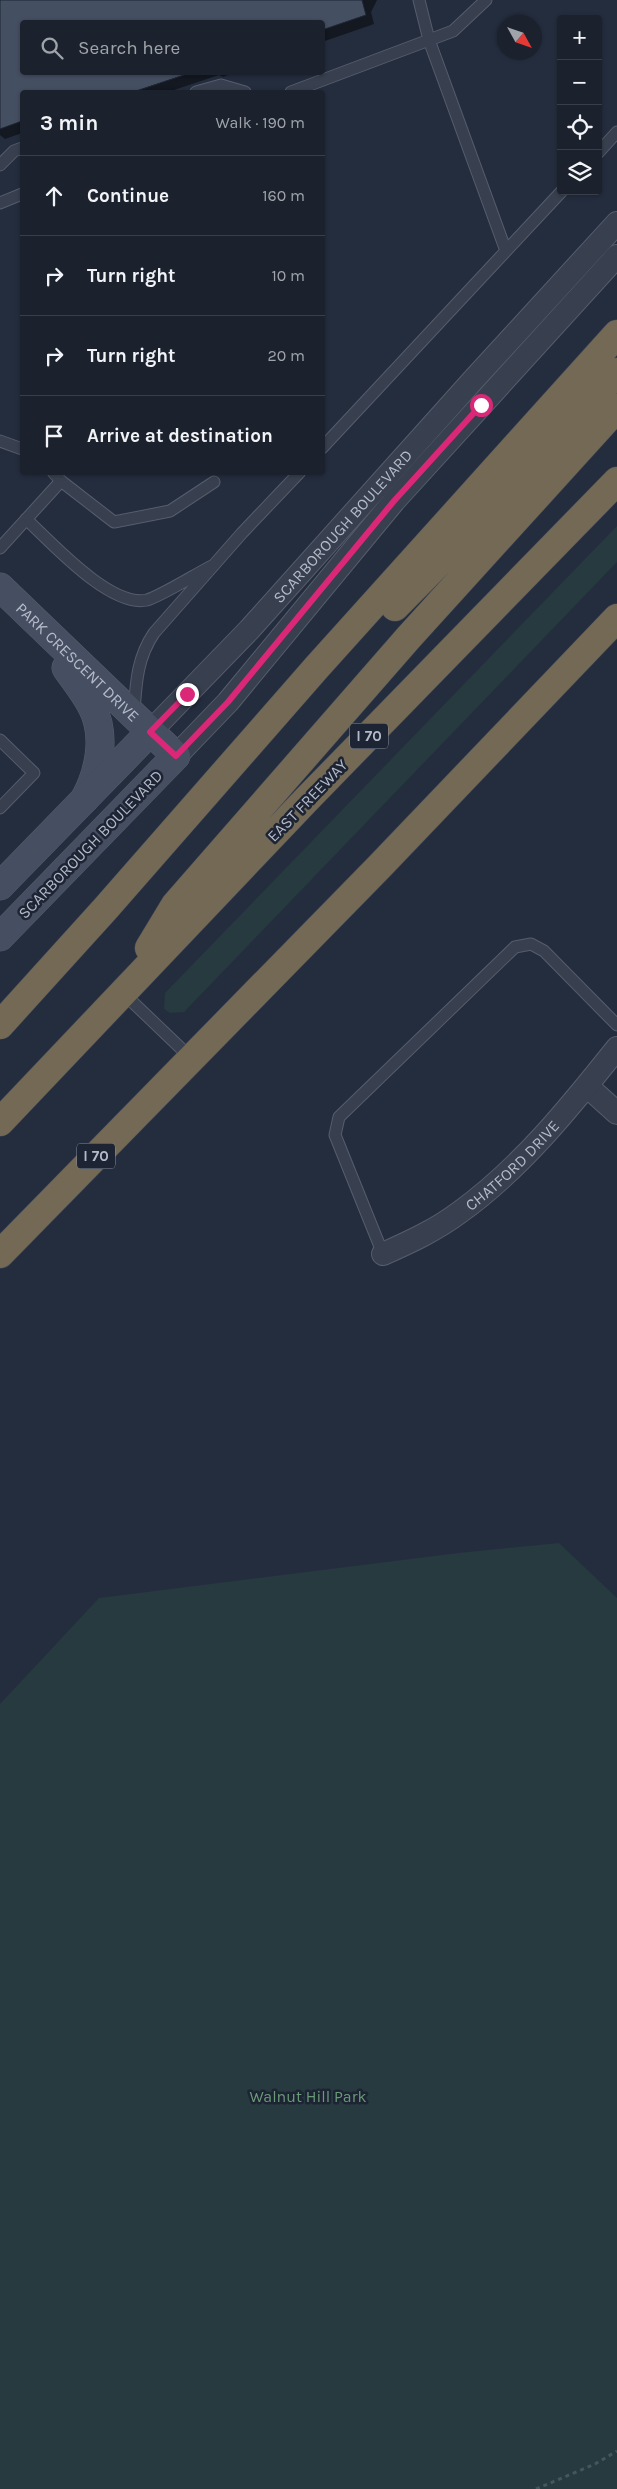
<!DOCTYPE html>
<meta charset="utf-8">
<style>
:root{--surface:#1b222e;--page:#282f3a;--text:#f1f3f6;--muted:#a0a4aa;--line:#393f4a}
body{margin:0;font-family:Karla,sans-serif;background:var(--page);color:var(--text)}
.controls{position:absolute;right:15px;top:15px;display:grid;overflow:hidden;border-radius:5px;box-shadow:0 1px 4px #0004}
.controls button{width:45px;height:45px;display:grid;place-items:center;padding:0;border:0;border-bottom:1px solid var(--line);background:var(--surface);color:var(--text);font:25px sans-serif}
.compass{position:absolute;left:497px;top:15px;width:45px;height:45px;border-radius:50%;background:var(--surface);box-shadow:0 1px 4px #0004;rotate:130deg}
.stop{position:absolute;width:15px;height:15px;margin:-11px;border:4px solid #db2777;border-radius:50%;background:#fff}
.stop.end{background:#db2777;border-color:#fff;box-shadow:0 1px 5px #0008}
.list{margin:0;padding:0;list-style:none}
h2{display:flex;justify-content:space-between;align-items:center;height:65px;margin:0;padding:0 20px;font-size:21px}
h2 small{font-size:16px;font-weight:400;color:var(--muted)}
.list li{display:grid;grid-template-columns:32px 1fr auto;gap:15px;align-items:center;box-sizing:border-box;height:80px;padding:0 20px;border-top:1px solid var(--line)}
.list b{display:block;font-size:19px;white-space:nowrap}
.list em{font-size:16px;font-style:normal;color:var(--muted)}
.icon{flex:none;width:28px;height:28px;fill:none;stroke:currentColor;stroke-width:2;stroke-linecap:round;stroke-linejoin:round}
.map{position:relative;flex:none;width:617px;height:2489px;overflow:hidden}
.search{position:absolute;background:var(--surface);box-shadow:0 1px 4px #0004;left:20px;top:20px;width:305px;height:55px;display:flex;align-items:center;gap:12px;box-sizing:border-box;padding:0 18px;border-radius:5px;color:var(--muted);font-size:19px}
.panel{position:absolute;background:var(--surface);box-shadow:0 1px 4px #0004;left:20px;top:90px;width:305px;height:385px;border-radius:5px}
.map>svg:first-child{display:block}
.green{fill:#263a3f}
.shadow{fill:#0007}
.building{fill:#454f62;stroke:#1f2635}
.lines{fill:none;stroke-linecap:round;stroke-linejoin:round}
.lane-casing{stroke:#565d6c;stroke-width:13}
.street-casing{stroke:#565d6c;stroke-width:24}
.secondary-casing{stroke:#565d6c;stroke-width:29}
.highway-casing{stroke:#434a59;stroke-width:29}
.path{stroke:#44575c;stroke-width:3;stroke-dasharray:4 4;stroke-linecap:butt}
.lane{stroke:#383f4e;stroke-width:11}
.street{stroke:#383f4e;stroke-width:22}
.secondary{stroke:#464e61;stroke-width:28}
.highway{stroke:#746955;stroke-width:28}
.route{stroke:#db2777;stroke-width:6}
.labels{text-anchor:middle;stroke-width:5;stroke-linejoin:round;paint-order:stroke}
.shield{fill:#1d2433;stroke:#878d9c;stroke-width:1}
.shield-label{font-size:15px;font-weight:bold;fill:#b4bac9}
.street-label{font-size:16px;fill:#b4bac9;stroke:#1d2433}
.park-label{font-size:16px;fill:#6b9a78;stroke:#1d2433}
</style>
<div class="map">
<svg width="617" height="2489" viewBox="0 0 617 2489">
<rect width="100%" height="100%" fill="#242d3e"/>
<path class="green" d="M617,526V562L184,1012L170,1013L164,1009L165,993Z
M559,1543L617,1598V2489H0V1704L99,1598L458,1553Z"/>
<path class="shadow" d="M0,0H377L371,12L374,24L322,42V22H22V72H237L223,77L219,75L168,92H22V133L5,139L0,135Z"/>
<path class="building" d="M0,0H362L366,15L322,30V22H22V72H183L184,75L133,92H22V121L0,129Z"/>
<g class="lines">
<defs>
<path id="lane" d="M419,0L429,40L506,251
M196,92L221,85L245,92
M291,92L453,31L486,0
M598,153L617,132
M0,165L14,151L22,148
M0,203L22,194
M0,441L22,449
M322,448L562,191
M61,481L114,522L170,511L214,482
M26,519C51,542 110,608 147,600C161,596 196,574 212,566
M0,548L61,481L53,472
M134,712C136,683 137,658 154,633L242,533L300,472
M0,740L34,773L0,808
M122,992L191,1058
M383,1254L335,1135L339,1117L515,947L531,944L544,951L617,1025"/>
<g id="street">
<path id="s1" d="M150,732L249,630L474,379L617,223"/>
<path d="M176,756L228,702L394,501L617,256"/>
<path d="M587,1086L617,1113"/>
<path id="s2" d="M383,1254C410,1242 436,1230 460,1212C521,1168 570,1107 617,1048"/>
</g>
<g id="secondary">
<path id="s3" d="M0,587L176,756L0,937"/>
<path d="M66,668C75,681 85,693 92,707C107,736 99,773 84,800"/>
<path d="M0,886L150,732"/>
</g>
<path id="highway" d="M395,607L537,463L617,372
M149,948L175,905L409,637L617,408
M0,1025L106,908L317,667L617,334
M0,1122L307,799L617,481
M0,1254L379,867L617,618"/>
</defs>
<use href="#lane" class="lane-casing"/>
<use href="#street" class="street-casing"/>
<use href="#secondary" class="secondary-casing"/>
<use href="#highway" class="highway-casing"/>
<path class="path" d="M536,2489L595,2464L617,2451"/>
<use href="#lane" class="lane"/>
<use href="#street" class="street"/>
<use href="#secondary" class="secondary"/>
<use href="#highway" class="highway"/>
</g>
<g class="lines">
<path class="route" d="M187,694L150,732L176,756L228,702L394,501L481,405"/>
</g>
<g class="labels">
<g class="shield">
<rect x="350" y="723.5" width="38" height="25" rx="4"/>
<rect x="77" y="1143.5" width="38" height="25" rx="4"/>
</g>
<g class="shield-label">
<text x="369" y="741">I 70</text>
<text x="96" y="1161">I 70</text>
</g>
<g class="street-label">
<text dy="6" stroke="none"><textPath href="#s1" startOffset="282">SCARBOROUGH BOULEVARD</textPath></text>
<text dy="6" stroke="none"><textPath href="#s3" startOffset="108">PARK CRESCENT DRIVE</textPath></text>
<text transform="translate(307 800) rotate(-46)" y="6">EAST FREEWAY</text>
<text transform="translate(90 844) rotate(-46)" y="6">SCARBOROUGH BOULEVARD</text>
<text dy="6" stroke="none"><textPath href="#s2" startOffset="158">CHATFORD DRIVE</textPath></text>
</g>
<g class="park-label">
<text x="308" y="2102">Walnut Hill Park</text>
</g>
</g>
</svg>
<div class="controls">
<button>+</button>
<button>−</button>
<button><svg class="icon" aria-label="locate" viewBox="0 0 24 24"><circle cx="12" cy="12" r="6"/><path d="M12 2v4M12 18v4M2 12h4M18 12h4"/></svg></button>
<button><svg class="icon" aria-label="layers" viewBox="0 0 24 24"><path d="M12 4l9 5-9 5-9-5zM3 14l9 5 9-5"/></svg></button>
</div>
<svg class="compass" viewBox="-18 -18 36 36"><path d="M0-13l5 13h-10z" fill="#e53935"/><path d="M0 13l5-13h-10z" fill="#a0a4aa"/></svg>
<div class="stop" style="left:481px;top:405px"></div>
<div class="stop end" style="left:187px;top:694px"></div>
<div class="search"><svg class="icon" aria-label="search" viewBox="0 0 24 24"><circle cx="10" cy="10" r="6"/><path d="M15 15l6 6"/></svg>Search here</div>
<section class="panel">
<h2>3 min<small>Walk · 190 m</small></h2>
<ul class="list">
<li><svg class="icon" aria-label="ahead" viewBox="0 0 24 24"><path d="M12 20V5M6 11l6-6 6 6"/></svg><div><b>Continue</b></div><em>160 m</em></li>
<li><svg class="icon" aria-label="right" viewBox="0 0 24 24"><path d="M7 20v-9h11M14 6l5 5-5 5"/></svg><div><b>Turn right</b></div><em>10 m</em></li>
<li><svg class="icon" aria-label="right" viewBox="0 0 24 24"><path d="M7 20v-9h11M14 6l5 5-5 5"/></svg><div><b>Turn right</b></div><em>20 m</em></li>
<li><svg class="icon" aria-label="arrive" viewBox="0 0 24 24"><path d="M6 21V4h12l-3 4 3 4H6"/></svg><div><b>Arrive at destination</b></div></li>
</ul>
</section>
</div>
